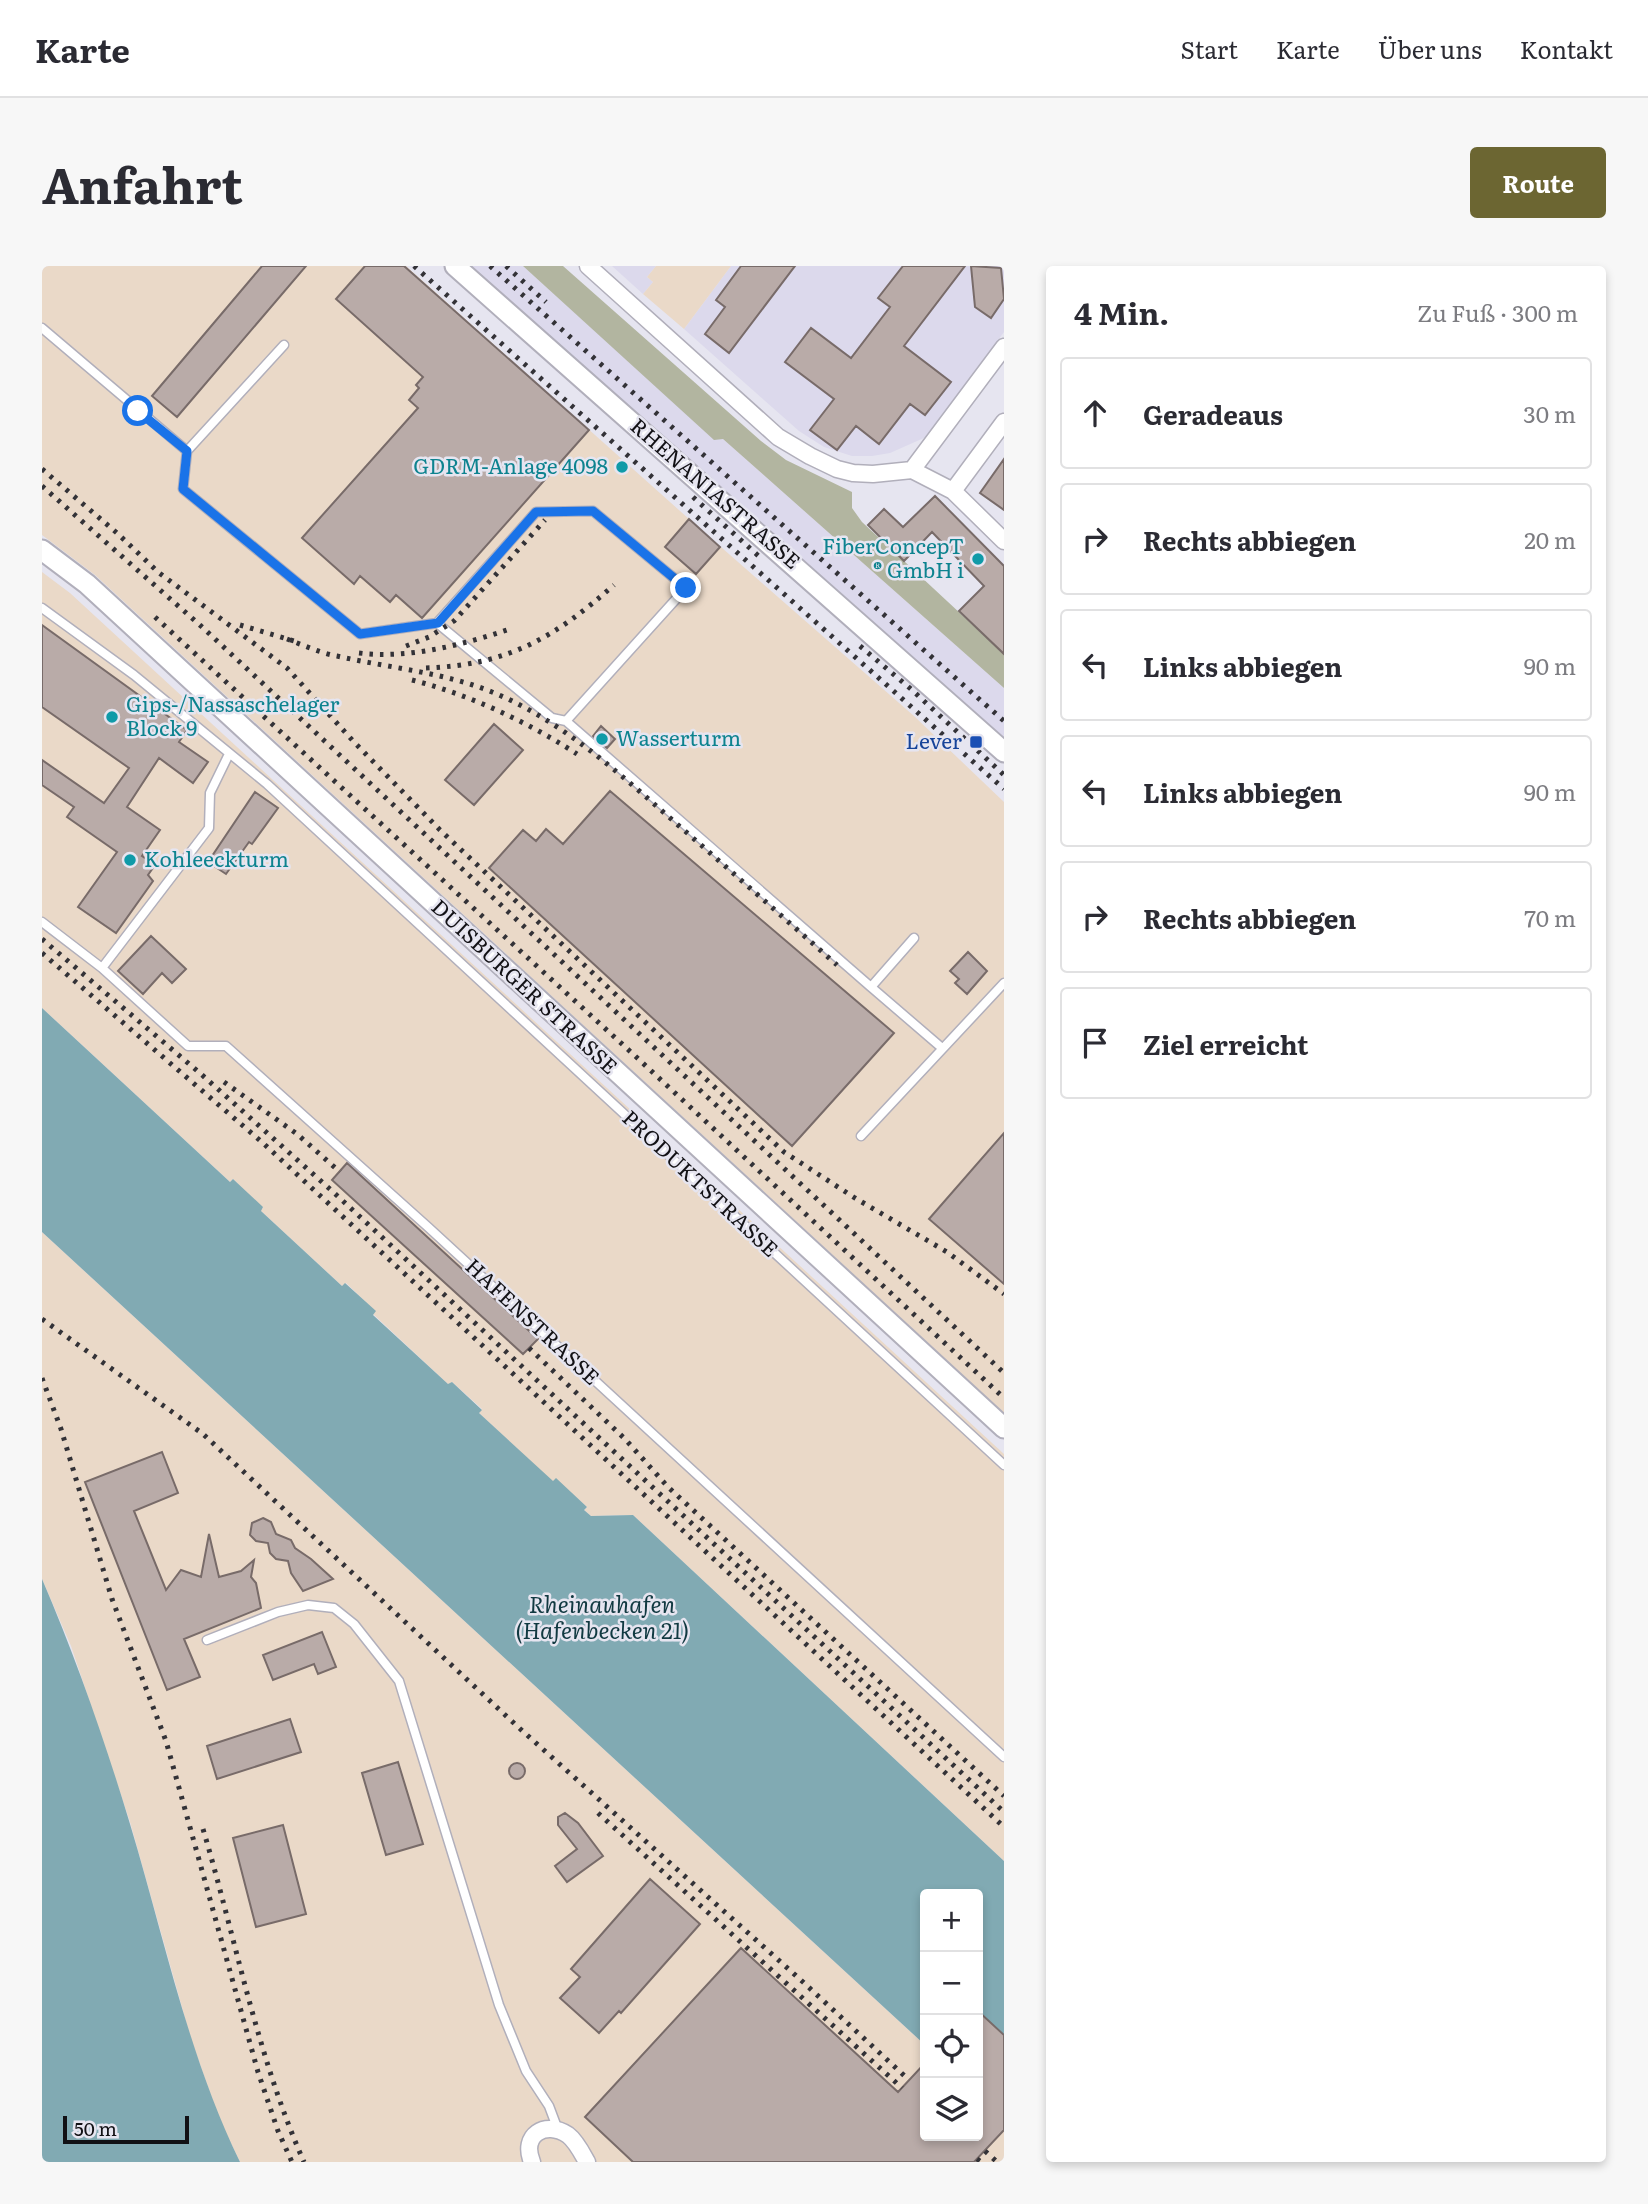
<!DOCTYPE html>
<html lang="de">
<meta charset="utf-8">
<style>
:root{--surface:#fff;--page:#f7f7f7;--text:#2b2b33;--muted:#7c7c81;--line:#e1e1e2;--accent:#6c6632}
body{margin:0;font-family:Literata,serif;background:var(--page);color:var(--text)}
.controls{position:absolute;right:21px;bottom:21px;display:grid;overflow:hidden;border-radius:7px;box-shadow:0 4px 10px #0003}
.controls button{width:63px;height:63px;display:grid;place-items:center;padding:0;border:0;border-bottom:2px solid var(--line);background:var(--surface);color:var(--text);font:35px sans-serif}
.scale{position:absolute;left:21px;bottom:18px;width:126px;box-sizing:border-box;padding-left:7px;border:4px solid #121115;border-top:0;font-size:19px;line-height:24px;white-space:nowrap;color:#121115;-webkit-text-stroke:5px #e6e5f0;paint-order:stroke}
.stop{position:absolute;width:21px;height:21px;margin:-16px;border:5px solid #1a73e8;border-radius:50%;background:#fff}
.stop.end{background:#1a73e8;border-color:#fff;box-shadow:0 2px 7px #0008}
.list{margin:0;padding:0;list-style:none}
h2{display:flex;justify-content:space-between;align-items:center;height:91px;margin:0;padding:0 28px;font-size:30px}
h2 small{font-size:23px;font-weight:400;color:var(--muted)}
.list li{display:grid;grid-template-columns:46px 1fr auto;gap:21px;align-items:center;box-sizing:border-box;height:112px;margin:0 14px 14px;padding:0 14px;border:2px solid var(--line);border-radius:7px}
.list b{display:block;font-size:26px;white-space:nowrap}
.list em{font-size:23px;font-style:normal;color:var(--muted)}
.icon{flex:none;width:38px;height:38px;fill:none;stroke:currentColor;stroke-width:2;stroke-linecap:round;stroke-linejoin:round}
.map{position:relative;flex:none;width:962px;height:1896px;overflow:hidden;border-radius:7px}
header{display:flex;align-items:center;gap:42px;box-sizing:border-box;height:98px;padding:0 35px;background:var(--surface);border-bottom:2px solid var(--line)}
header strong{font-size:33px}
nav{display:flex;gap:38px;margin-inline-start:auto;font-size:24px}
.intro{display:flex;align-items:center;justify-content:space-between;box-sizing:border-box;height:168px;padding:0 42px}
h1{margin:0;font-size:49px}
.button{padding:18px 32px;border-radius:7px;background:var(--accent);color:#fff;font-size:24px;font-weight:700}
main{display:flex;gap:42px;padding:0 42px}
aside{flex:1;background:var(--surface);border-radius:7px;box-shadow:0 4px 10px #0003}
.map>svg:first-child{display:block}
.built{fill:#dcd9ec}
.industrial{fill:#ead9c8}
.green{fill:#b2b5a0}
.water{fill:#81aab3}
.building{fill:#b9aba8;stroke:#786b69;stroke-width:2}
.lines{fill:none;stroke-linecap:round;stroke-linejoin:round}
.service-casing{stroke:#b1afbb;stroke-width:11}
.minor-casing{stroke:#b1afbb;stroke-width:19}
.tertiary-casing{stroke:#b1afbb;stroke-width:23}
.service{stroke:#fff;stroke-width:8}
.minor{stroke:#fff;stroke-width:16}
.tertiary{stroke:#fff;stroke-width:19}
.rail{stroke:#333237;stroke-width:5;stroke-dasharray:3.5 7;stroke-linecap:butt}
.route{stroke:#1a73e8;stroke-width:9}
.culture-dot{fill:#0f9aa8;stroke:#e6e5f0;stroke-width:2.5}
.transit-dot{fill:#1a4fb4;stroke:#e6e5f0;stroke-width:2.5}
.labels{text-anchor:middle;stroke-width:5;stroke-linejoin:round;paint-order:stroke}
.culture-label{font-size:21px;fill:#0d838f;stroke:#e6e5f0;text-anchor:start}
.street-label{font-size:21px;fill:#121115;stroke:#e6e5f0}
.transit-label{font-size:21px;fill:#164399;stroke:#e6e5f0;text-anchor:end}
.water-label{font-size:23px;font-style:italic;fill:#113941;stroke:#e6e5f0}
</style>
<header>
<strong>Karte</strong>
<nav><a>Start</a><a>Karte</a><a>Über uns</a><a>Kontakt</a></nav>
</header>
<div class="intro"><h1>Anfahrt</h1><a class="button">Route</a></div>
<main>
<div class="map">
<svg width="962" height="1896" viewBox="0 0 962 1896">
<rect width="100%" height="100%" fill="#e6e5f0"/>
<path class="built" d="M428,0H481L672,173H681L962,422V474L824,349Z
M570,0H614L605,11L611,16L601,28Z
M689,0H962V66L884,171L848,187L830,190H810L782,181L757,165L642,63Z"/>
<path class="industrial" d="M0,0H364L647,253L872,450L962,536V1147L53,309L0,269Z
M614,0H689L642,63L601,28L611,16L605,11Z
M0,306L28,327L962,1188V1595L591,1249L549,1250L542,1244L545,1241L514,1213L511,1216L437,1147L440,1143L410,1116L407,1119L331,1048L333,1045L304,1017L300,1020L218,944L221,942L191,913L188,916L0,742Z
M0,966L883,1779V1870H936V1827L962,1852V1896H198L178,1855L148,1770L88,1556L29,1380L0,1313Z"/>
<path class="green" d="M481,0H521L719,175L744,194L810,226V242L820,256L962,388V422L681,173L672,174Z"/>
<path class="water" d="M0,742L188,916L191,913L221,941L219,945L300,1020L303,1017L334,1045L331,1049L406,1118L410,1116L440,1144L437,1147L511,1215L514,1212L545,1241L542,1244L549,1250L591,1249L962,1595V1852L936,1827V1628H883V1779L0,966Z
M0,1313C34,1392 63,1475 88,1558C122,1671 146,1789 198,1896H0Z"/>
<path class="building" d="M220,0H264L135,151L110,130Z
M323,0H362L547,164L380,352L354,329L348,336L318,310L312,318L260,272L376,142L367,134L377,122L374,119L381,111L294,33Z
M699,0H753L687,87L663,68L683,41L674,34Z
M861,0H923L862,80L909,116L883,149L868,138L837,178L814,160L795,184L768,164L792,133L743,96L769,62L809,92L848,41L836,32Z
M929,0L959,2L962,33L949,52L933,41Z
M962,193V244L938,227Z
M893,230L962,300V388L917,345L942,320L890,266L862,295L826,259L842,243L861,261Z
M647,253L678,281L654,308L623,281Z
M0,359L145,464L137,476L166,496L151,517L117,492L85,541L118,564L100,590L113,599L106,609L111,615L74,667L36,641L75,586L25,551L32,541L0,519V494L62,537L87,502L0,441Z
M452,458L481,484L432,539L403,514Z
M559,460L573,473L565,482L551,470Z
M568,525L852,767L750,880L447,602L481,564L494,575L504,563L521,578Z
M213,526L236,542L210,578L207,576L184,608L166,596Z
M109,670L144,703L130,717L120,707L101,728L76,705Z
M926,686L945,705L925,728L913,717L917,713L908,705Z
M962,867V1018L887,953Z
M305,897L496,1073L481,1088L290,914Z
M120,1186L136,1227L92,1245L124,1324L139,1304L159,1311L167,1268L177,1311L199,1305L212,1294L209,1311L214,1317L219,1342L142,1373L158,1411L125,1424L43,1216Z
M221,1252L229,1256L234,1268L249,1274L253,1282L269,1293L291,1313L261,1325L249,1307L246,1295L234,1293L228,1287L226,1277L214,1275L208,1269L210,1257Z
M280,1366L294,1401L276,1408L272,1398L231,1414L221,1389Z
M248,1453L259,1486L175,1513L165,1480Z
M356,1496L381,1578L344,1589L320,1507Z
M467 1505a8 8 0 1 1 16 0a8 8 0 1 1-16 0Z
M523,1547L536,1557L561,1590L525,1616L513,1600L535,1583L516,1559V1551Z
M241,1559L264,1648L214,1661L191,1572Z
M608,1613L658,1658L579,1747L577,1745L557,1767L518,1732L538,1711L529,1703Z
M699,1682L856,1826L883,1797V1870H936V1745L962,1769V1864L932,1896H591L543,1851Z"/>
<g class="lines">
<defs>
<path id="service" d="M0,62L145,185
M242,79L145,185L141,223L318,368L395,357L494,246L551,245L644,322L524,455L829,721
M0,342L92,409L225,518L962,1199
M395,357L510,452L524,455
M0,656L60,702L146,780H184L386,961L962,1491
M872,672L829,721L900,782
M60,702L167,562L168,527L187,488
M819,870L962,717
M165,1374L236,1346L266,1339L292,1342L312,1358L357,1415L457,1739L484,1805L507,1840L516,1864"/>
<path id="minor" d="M546,0L736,171L768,190L795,203L811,207L831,208L870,204L911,225L962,275
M870,204L962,81
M911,225L962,156
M490,1896C479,1869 503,1854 526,1869C534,1875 540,1887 545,1896"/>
<path id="tertiary" d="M413,0L962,486
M0,284L45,318L962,1162"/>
</defs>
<use href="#service" class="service-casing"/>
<use href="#minor" class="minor-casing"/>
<use href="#tertiary" class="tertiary-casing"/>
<use href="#service" class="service"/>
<use href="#minor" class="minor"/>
<use href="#tertiary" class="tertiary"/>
<path class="rail" d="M372,0L962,523
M448,0L962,455
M464,0L504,36
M0,203L75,267L116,306L245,402L312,476L398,564L742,886L813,932L905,986L962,1028
M0,220L159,360L962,1107
M651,231L721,294
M113,351L591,788L962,1132
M198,359L252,375
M245,373C261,379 278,387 295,390C347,402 401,406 450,426C521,455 579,509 636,559C689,605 742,652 795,699
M364,380L387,371L412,355L503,254
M818,380L870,424L962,509
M317,387C367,393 419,379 465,364
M384,402C466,399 512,372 572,319
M370,414C428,429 484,455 535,488
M0,673L159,808L289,924L962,1546
M0,687L221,877L962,1561
M182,816L255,868L298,906
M0,1053L161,1168L475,1460L761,1716L867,1814
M487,1082L583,1173L626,1221L962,1530
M0,1112L19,1163L70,1333L124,1475L216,1806L236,1865L250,1896
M556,1547L860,1822
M161,1563C194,1674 215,1790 262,1896
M943,1885L955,1896
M935,1893L939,1896"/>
</g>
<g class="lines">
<path class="route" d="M96,145L145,185L141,223L318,368L396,357L494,246L551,245L644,322"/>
</g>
<g class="culture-dot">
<circle cx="580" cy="201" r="7"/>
<circle cx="936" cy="293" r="7"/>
<circle cx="70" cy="451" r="7"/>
<circle cx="560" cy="473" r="7"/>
<circle cx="88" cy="594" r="7"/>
</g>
<rect class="transit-dot" x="927" y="469" width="14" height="14" rx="3.5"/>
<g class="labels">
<g class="culture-label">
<text x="566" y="208" text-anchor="end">GDRM-Anlage 4098</text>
<text x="922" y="288" text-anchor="end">FiberConcepT<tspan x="922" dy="24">® GmbH i</tspan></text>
<text x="84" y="446">Gips-/Nassaschelager<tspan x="84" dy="24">Block 9</tspan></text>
<text x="574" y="480">Wasserturm</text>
<text x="102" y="601">Kohleeckturm</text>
</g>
<g class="street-label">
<text transform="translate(673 228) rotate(41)" y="7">RHENANIASTRASSE</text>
<text transform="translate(482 721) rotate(43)" y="7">DUISBURGER STRASSE</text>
<text transform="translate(658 918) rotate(43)" y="7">PRODUKTSTRASSE</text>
<text transform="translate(490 1056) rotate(43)" y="7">HAFENSTRASSE</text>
</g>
<g class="transit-label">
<text x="920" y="483">Lever</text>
</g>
<g class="water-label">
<text x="560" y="1347">Rheinauhafen<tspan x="560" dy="26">(Hafenbecken 21)</tspan></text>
</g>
</g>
</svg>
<div class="controls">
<button>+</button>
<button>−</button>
<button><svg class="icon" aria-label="locate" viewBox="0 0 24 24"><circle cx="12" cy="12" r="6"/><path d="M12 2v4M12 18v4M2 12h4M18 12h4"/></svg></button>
<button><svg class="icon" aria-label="layers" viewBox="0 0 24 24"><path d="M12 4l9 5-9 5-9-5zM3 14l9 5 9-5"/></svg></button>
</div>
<div class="scale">50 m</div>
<div class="stop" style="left:96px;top:145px"></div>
<div class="stop end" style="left:644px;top:322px"></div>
</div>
<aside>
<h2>4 Min.<small>Zu Fuß · 300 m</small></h2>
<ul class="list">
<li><svg class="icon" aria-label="ahead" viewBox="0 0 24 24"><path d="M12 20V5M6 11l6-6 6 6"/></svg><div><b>Geradeaus</b></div><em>30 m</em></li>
<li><svg class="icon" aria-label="right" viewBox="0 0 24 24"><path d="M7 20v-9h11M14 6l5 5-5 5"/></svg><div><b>Rechts abbiegen</b></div><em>20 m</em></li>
<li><svg class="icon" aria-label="left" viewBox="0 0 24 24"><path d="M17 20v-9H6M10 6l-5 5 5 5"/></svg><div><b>Links abbiegen</b></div><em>90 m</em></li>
<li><svg class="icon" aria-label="left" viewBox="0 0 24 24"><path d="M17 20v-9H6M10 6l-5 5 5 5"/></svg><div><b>Links abbiegen</b></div><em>90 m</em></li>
<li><svg class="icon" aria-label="right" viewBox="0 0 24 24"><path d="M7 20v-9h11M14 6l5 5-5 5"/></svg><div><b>Rechts abbiegen</b></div><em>70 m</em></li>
<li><svg class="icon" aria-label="arrive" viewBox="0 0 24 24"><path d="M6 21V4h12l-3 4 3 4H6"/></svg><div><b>Ziel erreicht</b></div></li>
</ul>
</aside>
</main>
